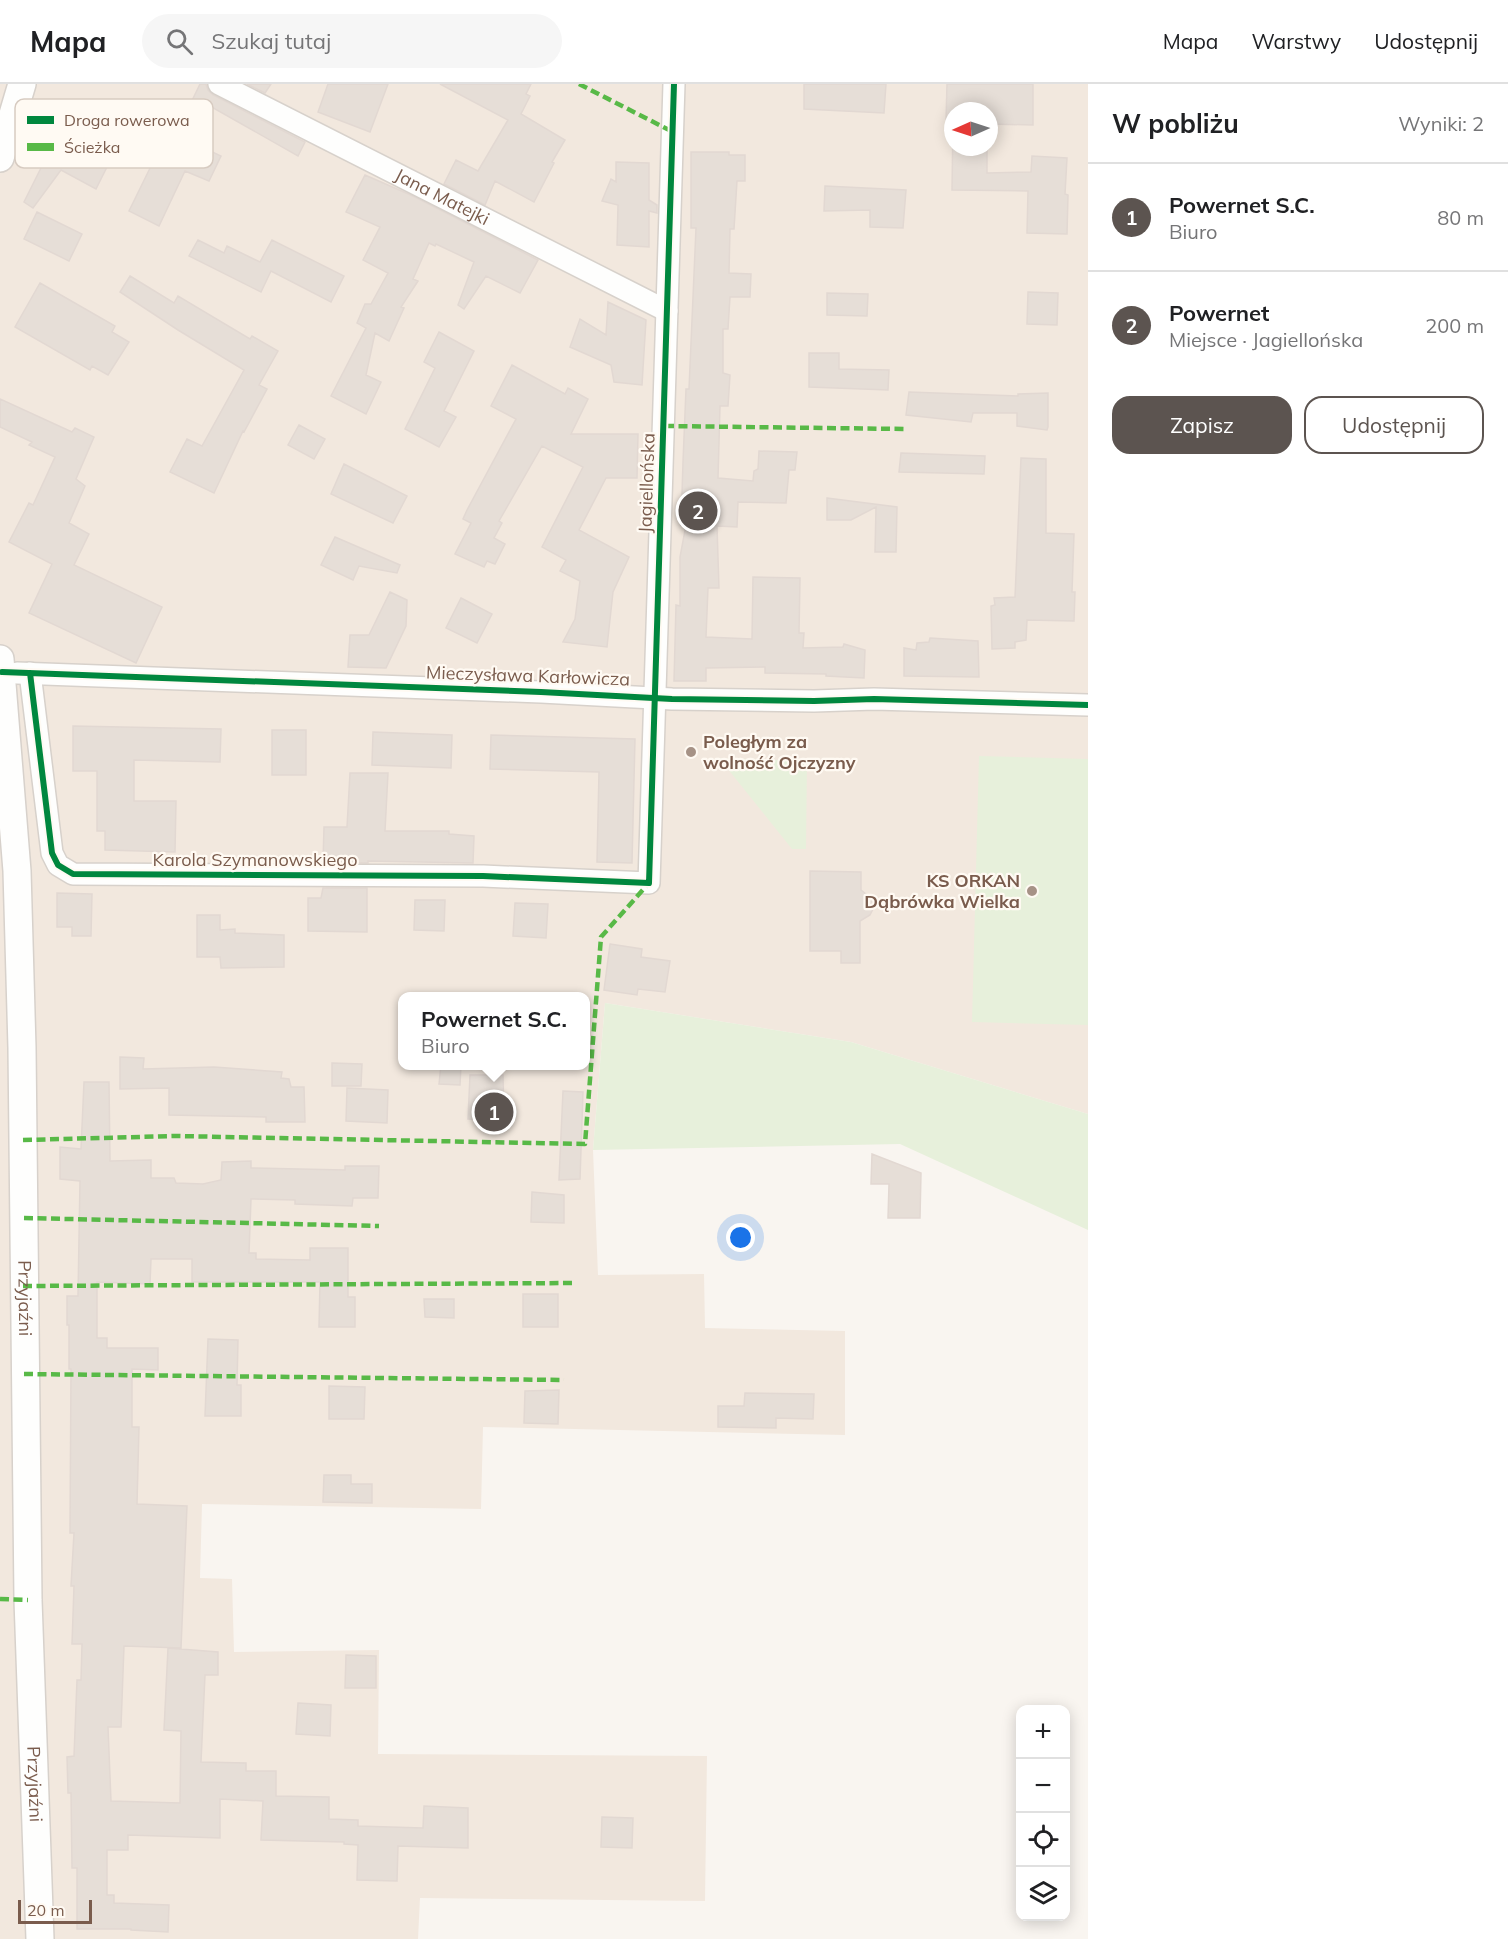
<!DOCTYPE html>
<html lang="pl">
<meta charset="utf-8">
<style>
:root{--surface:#fff;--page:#f6f6f6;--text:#202124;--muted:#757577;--line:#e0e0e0;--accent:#5c5450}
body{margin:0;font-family:Mulish,sans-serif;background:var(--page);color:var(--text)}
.controls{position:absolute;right:18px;bottom:18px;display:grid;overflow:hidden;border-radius:12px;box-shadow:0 3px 15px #0003}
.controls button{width:54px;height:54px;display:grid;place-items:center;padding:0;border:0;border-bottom:2px solid var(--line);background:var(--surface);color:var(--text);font:30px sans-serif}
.compass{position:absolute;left:944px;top:18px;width:54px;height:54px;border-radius:50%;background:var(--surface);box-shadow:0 3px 15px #0003;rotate:267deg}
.scale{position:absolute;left:18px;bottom:15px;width:74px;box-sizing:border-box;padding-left:6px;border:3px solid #7a5c4d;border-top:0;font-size:16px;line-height:21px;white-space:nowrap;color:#7a5c4d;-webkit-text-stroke:4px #fffaf3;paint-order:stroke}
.you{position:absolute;left:741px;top:1154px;width:21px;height:21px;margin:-15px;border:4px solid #fff;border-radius:50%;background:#1a73e8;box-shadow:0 0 0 9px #1a73e833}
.badge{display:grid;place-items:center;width:39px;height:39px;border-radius:50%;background:var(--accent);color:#fff;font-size:20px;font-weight:700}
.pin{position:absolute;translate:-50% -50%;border:3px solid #fff;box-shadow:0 2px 6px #0006}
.popup{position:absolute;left:398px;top:908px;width:192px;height:78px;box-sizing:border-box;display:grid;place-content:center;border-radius:12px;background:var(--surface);filter:drop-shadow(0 2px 4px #0005);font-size:20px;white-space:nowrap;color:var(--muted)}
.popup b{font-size:22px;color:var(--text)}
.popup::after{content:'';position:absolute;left:50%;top:100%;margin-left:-12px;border:12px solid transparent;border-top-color:var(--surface)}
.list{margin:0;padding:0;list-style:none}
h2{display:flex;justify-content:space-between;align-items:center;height:78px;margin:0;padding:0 24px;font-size:26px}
h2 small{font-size:20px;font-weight:400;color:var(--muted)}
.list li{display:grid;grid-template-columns:39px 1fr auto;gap:18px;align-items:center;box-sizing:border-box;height:108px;padding:0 24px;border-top:2px solid var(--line)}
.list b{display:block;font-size:22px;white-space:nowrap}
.list p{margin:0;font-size:20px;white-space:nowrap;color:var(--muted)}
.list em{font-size:20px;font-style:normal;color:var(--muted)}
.actions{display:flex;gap:12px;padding:18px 24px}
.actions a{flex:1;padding:14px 0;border:2px solid var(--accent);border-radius:18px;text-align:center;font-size:21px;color:var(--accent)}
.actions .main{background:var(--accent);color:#fff}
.icon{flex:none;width:33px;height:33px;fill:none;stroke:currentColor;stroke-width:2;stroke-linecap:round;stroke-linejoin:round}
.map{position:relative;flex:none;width:1088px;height:1855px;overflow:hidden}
header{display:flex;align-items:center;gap:36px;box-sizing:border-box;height:84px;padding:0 30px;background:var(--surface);border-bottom:2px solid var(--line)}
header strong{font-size:28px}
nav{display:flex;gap:33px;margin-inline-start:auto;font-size:21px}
.search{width:420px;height:54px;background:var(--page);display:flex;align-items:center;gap:15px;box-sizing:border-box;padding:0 21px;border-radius:33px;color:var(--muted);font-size:22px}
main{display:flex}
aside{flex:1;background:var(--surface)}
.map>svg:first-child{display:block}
.residential{fill:#f2e8de;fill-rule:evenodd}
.green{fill:#e7f0db}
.building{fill:#e6ded7;stroke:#e2d8d2;stroke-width:1.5}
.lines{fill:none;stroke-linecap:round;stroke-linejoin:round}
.minor-casing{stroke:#d7d1cb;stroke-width:24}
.tertiary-casing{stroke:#d7d1cb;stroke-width:30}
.minor{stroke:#fefefd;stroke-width:21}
.tertiary{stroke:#fefefd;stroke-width:27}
.quiet{stroke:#58b947;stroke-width:4.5;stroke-dasharray:9 4.5;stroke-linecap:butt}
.cycleway-casing{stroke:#fffaf3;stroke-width:10}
.cycleway{stroke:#00873e;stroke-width:6}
.poi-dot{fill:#a69286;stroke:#fffaf3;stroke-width:2}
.labels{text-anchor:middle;stroke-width:4.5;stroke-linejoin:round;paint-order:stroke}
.street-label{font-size:18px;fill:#7a5c4d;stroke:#fffaf3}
.poi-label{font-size:18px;font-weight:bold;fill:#7a5c4d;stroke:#fffaf3;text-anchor:start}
.key{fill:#fffaf3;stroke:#d7cbc1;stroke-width:1.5}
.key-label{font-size:16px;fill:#7a5c4d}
</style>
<header>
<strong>Mapa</strong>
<div class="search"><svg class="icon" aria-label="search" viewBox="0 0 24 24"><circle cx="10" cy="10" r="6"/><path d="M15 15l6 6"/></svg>Szukaj tutaj</div>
<nav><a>Mapa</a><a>Warstwy</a><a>Udostępnij</a></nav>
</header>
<main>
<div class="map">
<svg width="1088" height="1855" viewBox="0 0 1088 1855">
<rect width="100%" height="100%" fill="#f9f5f0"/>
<path class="residential" d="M0,0H1088V1030L851,958L605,919L593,1066L598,1191L704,1190L705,1244L845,1247V1351L483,1343L481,1425L202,1420L200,1494L232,1495L234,1568L379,1566L378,1670L707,1672L705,1817L420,1814L418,1855H0ZM953,27H989V63H953ZM402,912H586V982H402Z"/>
<path class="green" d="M979,672L1088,675V941L972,938Z
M719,674L807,677L806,765H792Z
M605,919L851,958L1088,1030V1146L900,1060L593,1066Z"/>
<path class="building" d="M200,0H206L208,6L213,11L305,58L298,72L210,22L191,57L176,50Z
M247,0H271L265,9Z
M328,0H388L370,48L318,28Z
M440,0H531L526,10L530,12L521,30L565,56L552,78L554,79L534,118L495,97L485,121L444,100L456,76L478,87L508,36Z
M804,0H886L884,29L804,25Z
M947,0H1033V41L989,40V27H953V63H987V89L1031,88L1032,72L1067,74L1065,110L1068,111L1067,150L1027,149L1028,107L952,106L953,37H946Z
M71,24L89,32L75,58L110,77L96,105L61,86L33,124L24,118Z
M158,42L221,72L209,97L185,87L159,142L129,127L155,74L129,63L136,46L153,53Z
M691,68H729V71H745V97H737L734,145H730L729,189L751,190L750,213H730L728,245H723V289L730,291L728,322H720L718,394L753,397L754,387L758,385L759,367L797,368L795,386H789L786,419L738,418L737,443L717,442L719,504H708L706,553L752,555L753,493L800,494L799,549H804L803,564L843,563L844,560L865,566L864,594L826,592V590L765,589V583L706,584V597H674L676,521L680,522V473L686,441H681L683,378L686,305H689L696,144H691Z
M616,78L649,79V116L657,121V129L649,127V163L617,161L618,121L602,117L611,95L616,98Z
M365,91L413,112L538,176L520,209L486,192L464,225L458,221L474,178L436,160L435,162L429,159L413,195L418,197L401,223L404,224L389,257L375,249L366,291L381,298L366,330L331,312L366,244L357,239L365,220H371L388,189L363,176L380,143L346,128Z
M825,102L906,106L903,144L870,143V126L824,127Z
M37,128L82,150L69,177L24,155Z
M198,156L224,169L227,162L260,178L272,156L344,192L331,218L271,187L261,208L189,172Z
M130,192L174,219L178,212L250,255L252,252L278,267L259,301L267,305L244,348L243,347L214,409L170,388L187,355L202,362L244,286L178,246L120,208Z
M40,199L115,242L112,248L129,258L108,291L92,282L90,286L15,243Z
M1028,208L1058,209L1057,241L1027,240Z
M827,209L868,210L867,232L827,231Z
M608,218L646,236L642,301L614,298L611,281L570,263L580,235L606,251Z
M439,248L474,267L444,327L456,333L439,363L405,345L435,284L424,278Z
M809,269H839V285L889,286L888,306L809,303Z
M512,281L565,310L568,304L588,315L571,350H638L637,394H606L579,446L629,473L613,508L607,563L563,558L575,535L580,497L560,487L566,476L542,463L583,383L542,362L499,437L502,439L494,454L505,460L495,480L487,477L484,483L455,470L471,439L463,435L467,426L516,335L491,322Z
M909,308L1018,312V310L1048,309V343L1047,346L1017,342V329H973L971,338L906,331Z
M0,315L72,348L75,344L94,353L76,395L85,402L69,439L89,450L74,481L162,523L136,579L29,529L52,480L9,458L29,419L33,421L55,373L29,361L32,358L0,343Z
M299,341L325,355L314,375L288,361Z
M901,369L985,372L984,390L899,388Z
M1021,374L1046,375V449L1074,450L1072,508H1075L1074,537L1027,536L1026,556L1015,558V564L992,565L991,522L995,521L994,514L1015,513Z
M344,380L407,412L393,439L331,410Z
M827,414L897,423L896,468H875L876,423L851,436H827Z
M335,453L400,481L397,489L359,482L353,496L321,481Z
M390,508L407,516L406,542L386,584L348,583L350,551H369Z
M461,514L492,530L477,559L446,544Z
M930,554L978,557L979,593L904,592V564L916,566L917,559L929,558Z
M73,642L221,645L220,678L134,676V717H176L175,768L105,766V747H97V687H73Z
M272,646H306V691H272Z
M373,648L452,651L451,684L372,681Z
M491,651L635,655L632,779L597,778L599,688L490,685Z
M350,689H388L385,747H449V750L474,752L473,779L368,777V779L323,778L324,743H347Z
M810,787L861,788V806L872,815L874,823L870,831L860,837V879H841V867H810Z
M323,804H367V848L308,847V814H321Z
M57,809L92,810L91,852H72V843H57Z
M415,816H445L444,847L414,846Z
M515,819L548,820L546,854L513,852Z
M197,831H220V846L235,845V849L284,851V883L221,884L220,873H197Z
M610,860L642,865L641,873L670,877L665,908L638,905L637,911L604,906Z
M120,973L144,974L143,985L214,983L282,988L281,994L289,995L291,1003H304L305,1038H266V1033L169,1031V1004L120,1005Z
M332,979L362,980L361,1002H332Z
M441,981H461L460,1001L439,1000Z
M470,991H503L504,1036L468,1035Z
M84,998H109L110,1077L151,1076V1094H174L176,1099L203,1100L221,1096L222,1078L251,1077V1084L345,1086V1082H379L378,1114H353L352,1122L295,1120V1116L251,1115L249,1169H256V1175L310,1176V1164H348V1213H355V1243H319L320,1198H192V1175H151L150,1200L97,1198V1254H107V1264H158V1286L132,1285V1343H139L137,1420L187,1422L181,1564L124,1562L121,1643H108L111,1717L180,1719L181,1647L164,1646L168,1564L218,1568V1591H205L201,1678L246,1679V1687H276V1712L329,1713V1735L358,1736V1742L423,1744L424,1722L468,1724V1764L398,1762L397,1797L357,1796L358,1761L344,1760V1758L261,1756L263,1717L220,1715V1754L128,1751V1766H107V1811H114V1819L169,1821L168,1848L131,1846V1845H77V1784H72L71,1709H68L67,1673L74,1672L77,1596H81L82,1560H72L74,1502H71L74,1449H70L71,1285H69V1241H67V1212H78L80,1097L60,1095V1063L81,1065Z
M347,1004L388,1006L387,1039L346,1037Z
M563,1007L583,1008L580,1095L559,1096Z
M872,1070L921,1089L920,1134H888L889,1100H871Z
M532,1108L564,1111V1139L531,1138Z
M523,1210H558V1243H523Z
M424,1215H454V1234L425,1233Z
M208,1255L238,1256L237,1301H241V1332H205Z
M329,1302L365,1303L364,1335H329Z
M559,1306L558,1340L524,1339L525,1307Z
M745,1309L814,1310L813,1335L776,1334V1344L718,1343V1322H744Z
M324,1391H351V1400H372V1419L323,1418Z
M346,1571L376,1572V1604H345Z
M298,1619L331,1621L330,1652L296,1650Z
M602,1733L633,1734L632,1764L601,1763Z"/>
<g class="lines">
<defs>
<g id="minor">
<path id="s1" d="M219,0L667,227"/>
<path d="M17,589L541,608L672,615L814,617L874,615L1088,621"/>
<path d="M30,589L52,769L58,781L73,790L483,792L649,799L674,0"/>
</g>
<g id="tertiary">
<path d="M0,74L22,0"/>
<path id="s2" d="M0,575L17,787L22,964L28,1516L40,1855"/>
</g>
</defs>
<use href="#minor" class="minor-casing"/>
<use href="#tertiary" class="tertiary-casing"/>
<use href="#minor" class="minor"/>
<use href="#tertiary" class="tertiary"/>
<path class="quiet" d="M579,0L673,48
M665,342L905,345
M23,1056L176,1052L585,1060L601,853L649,799
M24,1134L379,1142
M23,1202L574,1199
M24,1290L564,1296
M0,1515L28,1516"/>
<defs>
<path id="cycleway" d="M2,588L541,608L672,615L814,617L874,615L1088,621
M30,589L52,769L58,781L73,790L483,792L649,799L674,0"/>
</defs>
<use href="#cycleway" class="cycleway-casing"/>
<use href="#cycleway" class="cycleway"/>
</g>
<g class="poi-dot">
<circle cx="691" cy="668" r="6"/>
<circle cx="1032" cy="807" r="6"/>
</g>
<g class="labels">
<g class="street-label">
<text dy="6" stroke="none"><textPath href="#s1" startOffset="250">Jana Matejki</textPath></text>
<text transform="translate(647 399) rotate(-88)" y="6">Jagiellońska</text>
<text transform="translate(528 592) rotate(2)" y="6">Mieczysława Karłowicza</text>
<text x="255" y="782">Karola Szymanowskiego</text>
<text dy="6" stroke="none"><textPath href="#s2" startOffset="640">Przyjaźni</textPath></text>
<text dy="6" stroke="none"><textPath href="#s2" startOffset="1126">Przyjaźni</textPath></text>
</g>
<g class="poi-label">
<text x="703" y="664">Poległym za<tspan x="703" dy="21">wolność Ojczyzny</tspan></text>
<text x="1020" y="803" text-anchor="end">KS ORKAN<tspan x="1020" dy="21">Dąbrówka Wielka</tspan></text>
</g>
</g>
<rect x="15" y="15" width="198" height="69" rx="9" class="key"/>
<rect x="27" y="32" width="27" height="8" fill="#00873e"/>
<rect x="27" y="59" width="27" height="8" fill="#58b947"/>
<g class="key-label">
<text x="64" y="42">Droga rowerowa</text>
<text x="64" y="69">Ścieżka</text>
</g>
</svg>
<div class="controls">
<button>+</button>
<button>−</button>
<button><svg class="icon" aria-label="locate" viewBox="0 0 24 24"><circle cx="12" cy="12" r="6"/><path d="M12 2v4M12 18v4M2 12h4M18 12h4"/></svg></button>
<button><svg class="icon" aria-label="layers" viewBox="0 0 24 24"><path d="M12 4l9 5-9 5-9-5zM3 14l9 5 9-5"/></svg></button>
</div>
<svg class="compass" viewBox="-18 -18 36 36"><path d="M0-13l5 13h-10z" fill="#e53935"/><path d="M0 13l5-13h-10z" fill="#757577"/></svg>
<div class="scale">20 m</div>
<div class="you"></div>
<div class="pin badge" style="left:494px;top:1028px">1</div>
<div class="popup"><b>Powernet S.C.</b>Biuro</div>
<div class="pin badge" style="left:698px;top:427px">2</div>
</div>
<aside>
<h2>W pobliżu<small>Wyniki: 2</small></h2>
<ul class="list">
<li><span class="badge">1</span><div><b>Powernet S.C.</b><p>Biuro</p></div><em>80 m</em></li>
<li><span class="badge">2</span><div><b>Powernet</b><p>Miejsce · Jagiellońska</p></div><em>200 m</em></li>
</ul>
<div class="actions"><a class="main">Zapisz</a><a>Udostępnij</a></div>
</aside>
</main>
